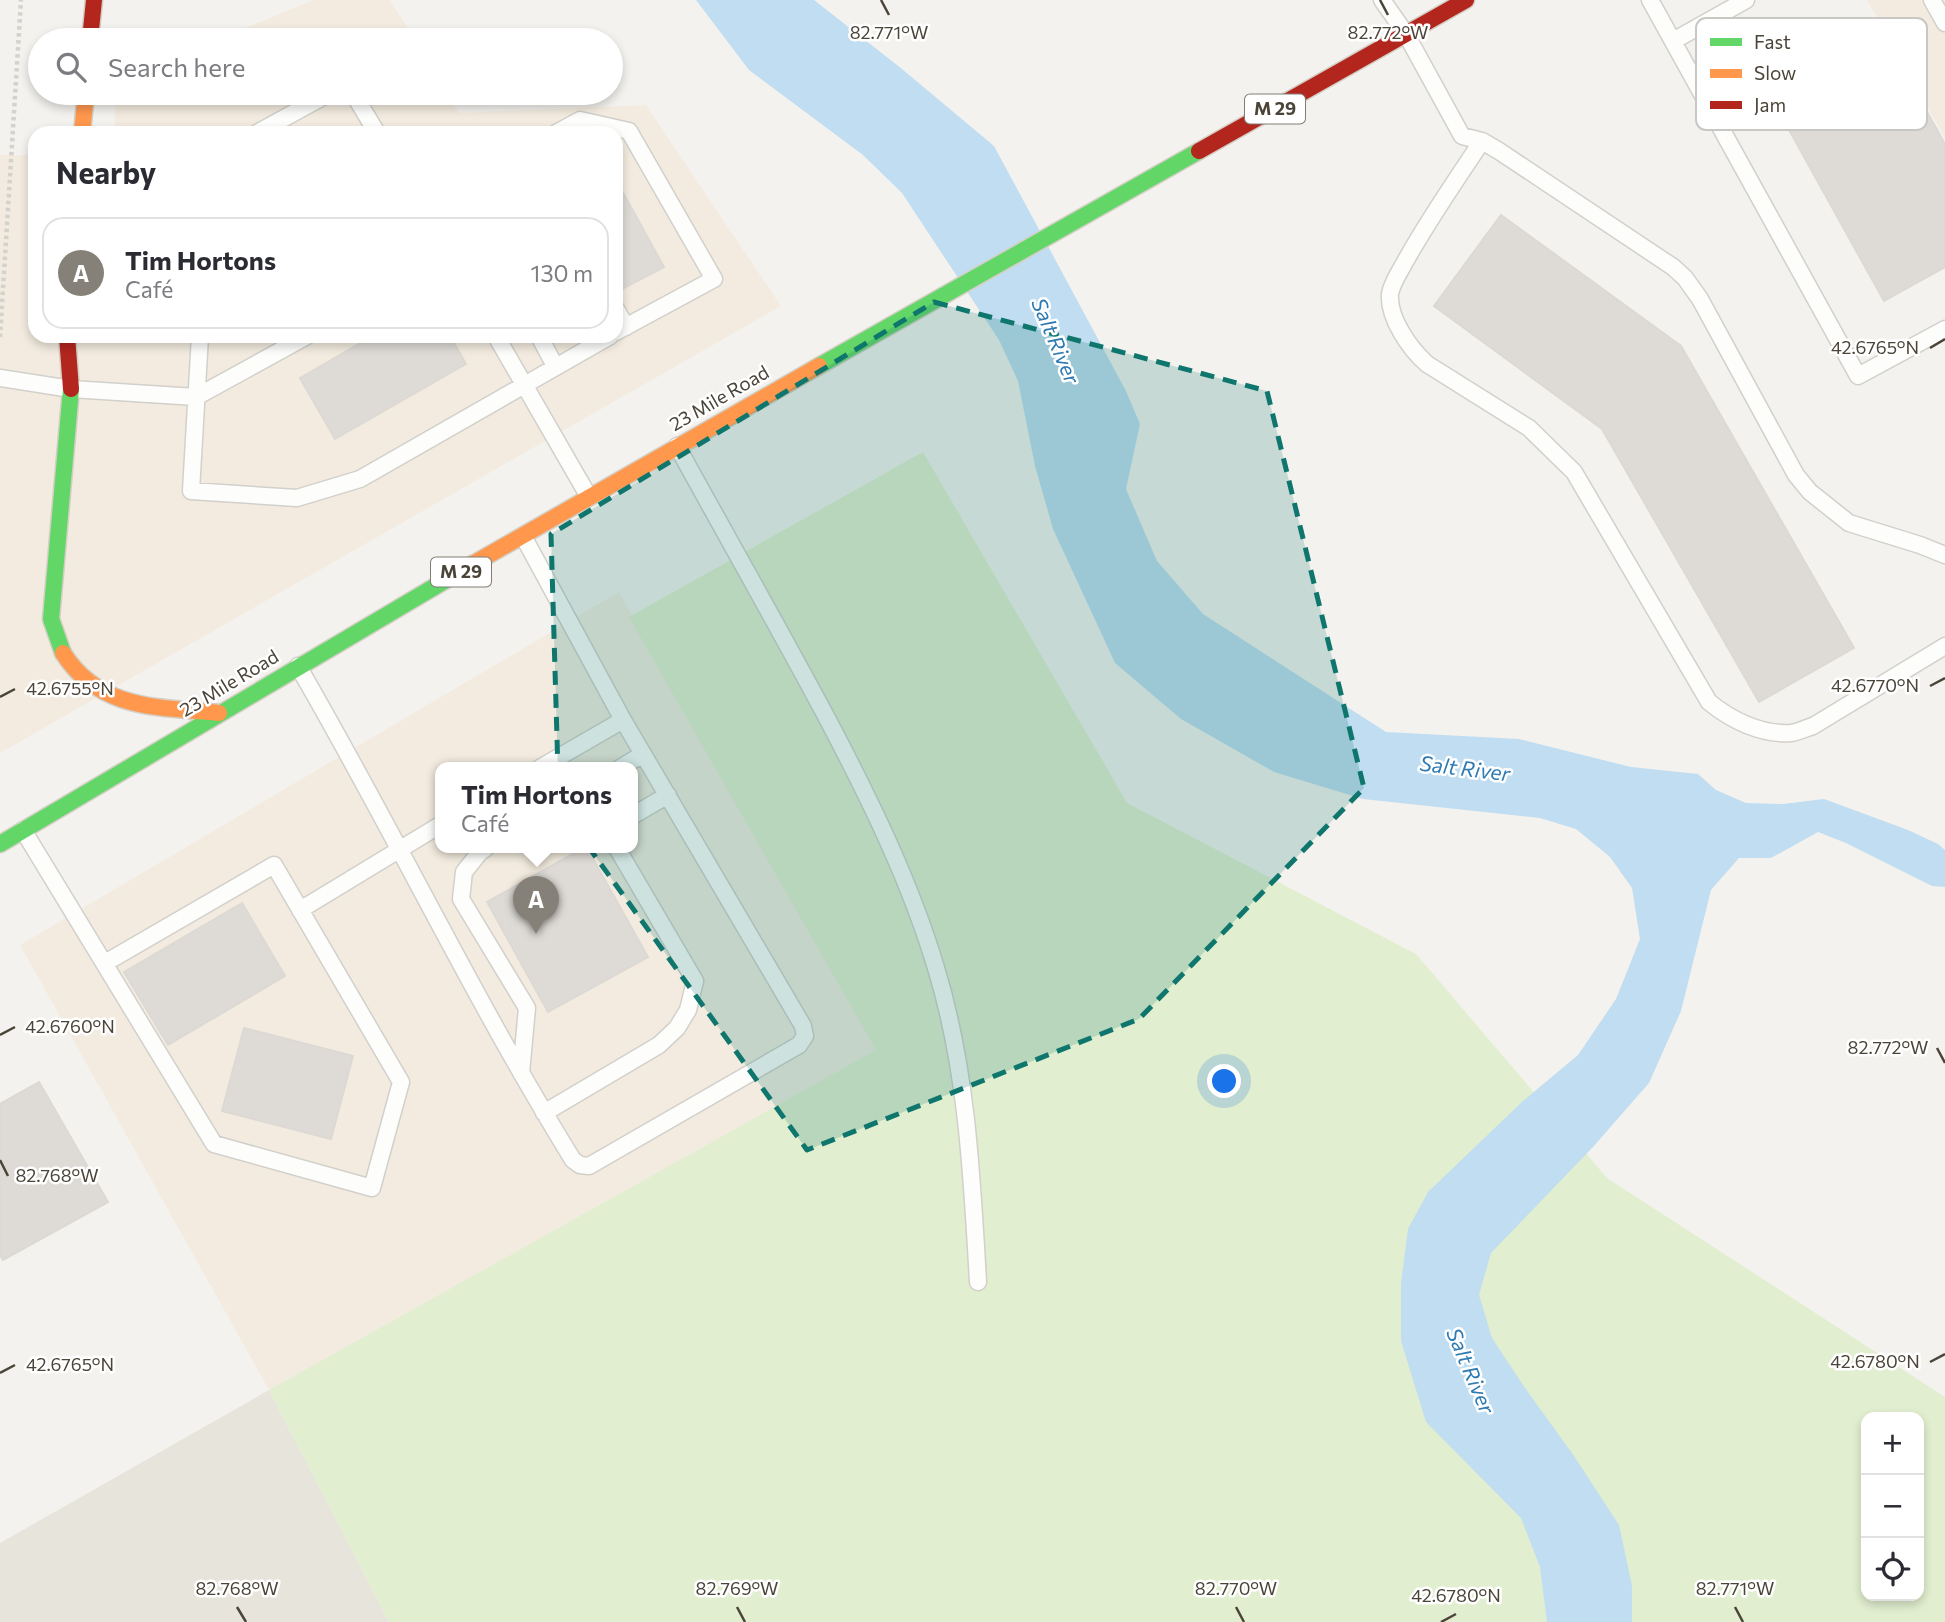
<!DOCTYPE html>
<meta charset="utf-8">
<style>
:root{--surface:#fff;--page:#f2f2f3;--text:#2b2b33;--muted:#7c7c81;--line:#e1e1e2;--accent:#868178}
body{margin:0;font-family:Commissioner,sans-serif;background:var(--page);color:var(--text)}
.controls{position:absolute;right:21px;bottom:21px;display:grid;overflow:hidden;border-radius:14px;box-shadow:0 4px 10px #0003}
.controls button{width:63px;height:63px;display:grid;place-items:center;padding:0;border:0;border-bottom:2px solid var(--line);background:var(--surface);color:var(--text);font:35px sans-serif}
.you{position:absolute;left:1225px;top:1082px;width:24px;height:24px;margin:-18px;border:5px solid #fff;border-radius:50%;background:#1a73e8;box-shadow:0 0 0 10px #1a73e833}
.badge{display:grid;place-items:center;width:46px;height:46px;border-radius:50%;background:var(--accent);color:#fff;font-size:23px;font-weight:700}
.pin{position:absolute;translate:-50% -58px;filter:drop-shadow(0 2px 4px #0008)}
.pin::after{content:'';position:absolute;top:37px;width:24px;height:21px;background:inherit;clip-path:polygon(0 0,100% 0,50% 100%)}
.popup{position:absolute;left:435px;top:762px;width:203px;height:91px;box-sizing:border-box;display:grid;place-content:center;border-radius:14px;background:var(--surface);filter:drop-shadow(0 2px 5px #0005);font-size:23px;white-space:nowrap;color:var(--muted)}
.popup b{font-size:26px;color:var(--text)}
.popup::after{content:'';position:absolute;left:50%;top:100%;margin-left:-14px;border:14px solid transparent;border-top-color:var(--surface)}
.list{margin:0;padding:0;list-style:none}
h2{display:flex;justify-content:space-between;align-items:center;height:91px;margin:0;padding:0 28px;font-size:30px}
h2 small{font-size:23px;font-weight:400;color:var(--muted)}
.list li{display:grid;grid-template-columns:46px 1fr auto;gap:21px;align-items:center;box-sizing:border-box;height:112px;margin:0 14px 14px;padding:0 14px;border:2px solid var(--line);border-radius:21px}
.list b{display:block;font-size:26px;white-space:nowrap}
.list p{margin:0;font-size:23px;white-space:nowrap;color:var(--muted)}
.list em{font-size:23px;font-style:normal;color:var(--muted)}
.icon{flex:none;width:38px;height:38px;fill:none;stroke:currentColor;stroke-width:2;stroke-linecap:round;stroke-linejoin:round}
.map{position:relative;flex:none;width:1945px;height:1622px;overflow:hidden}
.search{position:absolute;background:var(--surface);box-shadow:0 4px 10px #0003;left:28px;top:28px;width:595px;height:77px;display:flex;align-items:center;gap:18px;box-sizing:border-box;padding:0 24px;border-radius:38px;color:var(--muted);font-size:26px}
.panel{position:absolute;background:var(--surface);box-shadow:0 4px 10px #0003;left:28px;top:126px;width:595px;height:217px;border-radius:21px}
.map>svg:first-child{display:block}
.residential{fill:#e7e4dc}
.commercial{fill:#f3ebdf;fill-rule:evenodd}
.green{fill:#e1eecf;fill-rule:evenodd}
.water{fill:#c0ddf1}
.building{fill:#dedbd6;stroke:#dcd9d4;stroke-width:2}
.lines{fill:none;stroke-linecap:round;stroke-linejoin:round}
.lane-casing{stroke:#d2d0cb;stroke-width:19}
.fast-casing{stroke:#d3cfc5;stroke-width:19}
.slow-casing{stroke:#d3cfc5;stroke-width:19}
.jam-casing{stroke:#d3cfc5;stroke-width:19}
.path{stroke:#d3d2cc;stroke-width:4.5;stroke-dasharray:3.5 3.5;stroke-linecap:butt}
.lane{stroke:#fdfdfc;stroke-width:16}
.fast{stroke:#63d668;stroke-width:16}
.slow{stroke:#ff974d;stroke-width:16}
.jam{stroke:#b3261e;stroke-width:16}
.marked{fill:#0f766e;fill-opacity:0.2;stroke:#0f766e;stroke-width:5;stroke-dasharray:14 9;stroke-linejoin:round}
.ticks{fill:none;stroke:#4b4439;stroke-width:2.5}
.labels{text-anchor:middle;stroke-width:5;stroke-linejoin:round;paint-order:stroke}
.shield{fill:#fff;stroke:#817c74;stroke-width:2}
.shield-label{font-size:18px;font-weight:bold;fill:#4b4439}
.street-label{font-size:19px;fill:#4b4439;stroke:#fff}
.water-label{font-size:21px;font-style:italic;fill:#2e7ab2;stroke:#fff}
.key{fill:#fff;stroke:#c9c7c4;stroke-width:2}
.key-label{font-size:19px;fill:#4b4439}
.ticks-label{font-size:18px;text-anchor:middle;fill:#4b4439;stroke:#fff;stroke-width:5;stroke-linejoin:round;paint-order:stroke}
</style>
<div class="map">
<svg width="1945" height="1622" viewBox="0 0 1945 1622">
<rect width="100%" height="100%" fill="#f4f2ee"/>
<path class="residential" d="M269,1390L389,1622H0V1543Z"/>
<path class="commercial" d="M313,0H390L415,40H217Z
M1867,0H1945V138Z
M116,93H446L459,113L646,105L781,306L0,753V155H35V336H616V133H114Z
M619,592L876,1050L269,1390L20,945ZM440,768H632V848H440Z"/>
<path class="green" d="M923,452L1127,803L1416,954L1607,1178L1945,1397V1622H389L269,1390L876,1050L629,617ZM1866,1417H1919V1596H1866Z"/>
<path class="water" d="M696,0H814L902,69L994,146L1126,391L1140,424L1126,489L1157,561L1203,614L1386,732L1519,739L1631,767L1698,774L1716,790L1746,803L1783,804L1824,799L1908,830L1938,844L1945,850V887L1932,886L1846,843L1818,832L1771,858H1739L1711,890L1681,1011L1649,1083L1593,1147L1491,1253L1479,1295L1492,1338L1525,1388L1574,1456L1619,1525L1632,1586V1622H1547L1540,1567L1521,1518L1426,1422L1401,1341V1283L1408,1229L1428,1192L1523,1101L1578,1055L1616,999L1640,939L1632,888L1610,857L1576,829L1540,818L1363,799L1274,772L1181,719L1115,663L1053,529L1035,466L1018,381L999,340L902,193L863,155L749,70Z"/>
<path class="building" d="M1881,29L1945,144V267L1884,301L1768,92Z
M621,189L664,267L616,292V192Z
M1501,215L1681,346L1854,648L1759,702L1602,429L1434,306Z
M368,336H450L466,364L335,439L300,378L369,338Z
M583,848H587L648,957L548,1012L487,902Z
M242,903L285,976L168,1045L124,972Z
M244,1028L353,1056L331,1139L222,1111Z
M39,1082L108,1202L3,1260L0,1255V1104Z"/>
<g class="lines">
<defs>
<path id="lane" d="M1382,0L1406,34L1462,136L1482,141L1499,151L1673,267L1685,278L1700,299L1796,475L1810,492L1849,523L1920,545L1945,555
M1650,0L1858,376L1945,329
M1932,0L1945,23
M1673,41L1746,0
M353,93L377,133
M257,133L330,93
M556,133L580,120L629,131L714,279L616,332
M1482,141C1456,180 1429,219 1406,260C1401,270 1392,282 1390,294C1388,318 1410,349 1427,364L1529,428L1574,472L1709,702C1731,720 1761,735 1791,733C1798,732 1806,728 1813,726L1945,646
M616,309L626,327
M200,336L191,491L297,498L360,479L610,336
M496,336L589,497
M539,336L555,366
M0,378L71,389L196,397L307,336
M677,446C727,537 779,628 828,720C870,800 910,881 936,968C967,1069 972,1177 978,1282
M298,666C393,829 474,1000 573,1160L580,1165L589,1166L799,1045L805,1036L803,1026L623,720L523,536
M540,768L623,720
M620,768L643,754
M632,816L668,795
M23,830L214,1144L372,1188L401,1082L274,865L105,963
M486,848L480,852L464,872L461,899L527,1008L521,1073
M300,910L440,825
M544,1113L659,1045L677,1028L688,1010L695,981L617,848"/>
<path id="fast" d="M819,366L1199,151
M63,653L51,619L71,389
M0,844L473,564"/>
<path id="slow" d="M82,133L86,93
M473,564L819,366
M63,653C99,710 158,707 219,713"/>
<path id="jam" d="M90,40L94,0
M1199,151L1466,0
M67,336L71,389"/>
</defs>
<use href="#lane" class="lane-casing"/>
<use href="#fast" class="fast-casing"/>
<use href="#slow" class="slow-casing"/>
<use href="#jam" class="jam-casing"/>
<path class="path" d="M0,337L21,0"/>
<use href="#lane" class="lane"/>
<use href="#fast" class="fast"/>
<use href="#slow" class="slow"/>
<use href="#jam" class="jam"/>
</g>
<path class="marked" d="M934,302L1267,391L1364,788L1139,1019L807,1150L559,806L551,534Z"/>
<path class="ticks" d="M881,0L889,15M1380,0L1388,15M1930,348L1945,339M1930,686L1945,678M0,697L15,689M0,1035L15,1027M1937,1048L1945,1063M0,1160L8,1176M1930,1362L1945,1354M0,1373L15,1365M237,1607L246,1622M737,1607L745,1622M1236,1607L1244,1622M1735,1607L1743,1622M1441,1622L1456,1614"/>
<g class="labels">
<g class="shield">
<rect x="1245" y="94.5" width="60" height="29" rx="5"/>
<rect x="431" y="557.5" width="60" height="29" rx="5"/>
</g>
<g class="shield-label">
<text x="1275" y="115">M 29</text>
<text x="461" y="578">M 29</text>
</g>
<g class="street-label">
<text transform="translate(719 398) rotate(-30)" y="7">23 Mile Road</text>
<text transform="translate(229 683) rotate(-31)" y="7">23 Mile Road</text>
</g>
<g class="water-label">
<text transform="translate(1055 341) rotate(67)" y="7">Salt River</text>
<text transform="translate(1465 769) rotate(7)" y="7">Salt River</text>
<text transform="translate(1470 1371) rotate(67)" y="7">Salt River</text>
</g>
</g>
<rect x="1696" y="18" width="231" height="112" rx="10" class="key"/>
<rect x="1710" y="38" width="32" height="8" fill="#63d668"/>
<rect x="1710" y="69" width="32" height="9" fill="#ff974d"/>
<rect x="1710" y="101" width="32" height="8" fill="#b3261e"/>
<g class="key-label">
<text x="1754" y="49">Fast</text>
<text x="1754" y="80">Slow</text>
<text x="1754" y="112">Jam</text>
</g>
<g class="ticks-label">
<text x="1388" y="39">82.772°W</text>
<text x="889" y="39">82.771°W</text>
<text x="1875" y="354">42.6765°N</text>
<text x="1875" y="692">42.6770°N</text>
<text x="70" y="695">42.6755°N</text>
<text x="70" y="1033">42.6760°N</text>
<text x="1888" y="1054">82.772°W</text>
<text x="57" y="1182">82.768°W</text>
<text x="1875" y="1368">42.6780°N</text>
<text x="70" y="1371">42.6765°N</text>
<text x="237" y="1595">82.768°W</text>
<text x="737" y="1595">82.769°W</text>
<text x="1236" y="1595">82.770°W</text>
<text x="1735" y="1595">82.771°W</text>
<text x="1456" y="1602">42.6780°N</text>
</g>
</svg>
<div class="controls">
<button>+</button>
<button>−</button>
<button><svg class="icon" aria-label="locate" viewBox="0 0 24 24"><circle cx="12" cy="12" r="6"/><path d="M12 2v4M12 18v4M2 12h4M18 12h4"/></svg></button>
</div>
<div class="you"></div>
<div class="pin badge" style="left:536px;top:934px">A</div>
<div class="popup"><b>Tim Hortons</b>Café</div>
<div class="search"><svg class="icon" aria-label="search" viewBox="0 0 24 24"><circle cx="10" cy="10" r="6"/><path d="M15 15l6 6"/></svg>Search here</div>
<section class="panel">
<h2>Nearby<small></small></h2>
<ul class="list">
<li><span class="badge">A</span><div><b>Tim Hortons</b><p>Café</p></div><em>130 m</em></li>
</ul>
</section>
</div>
